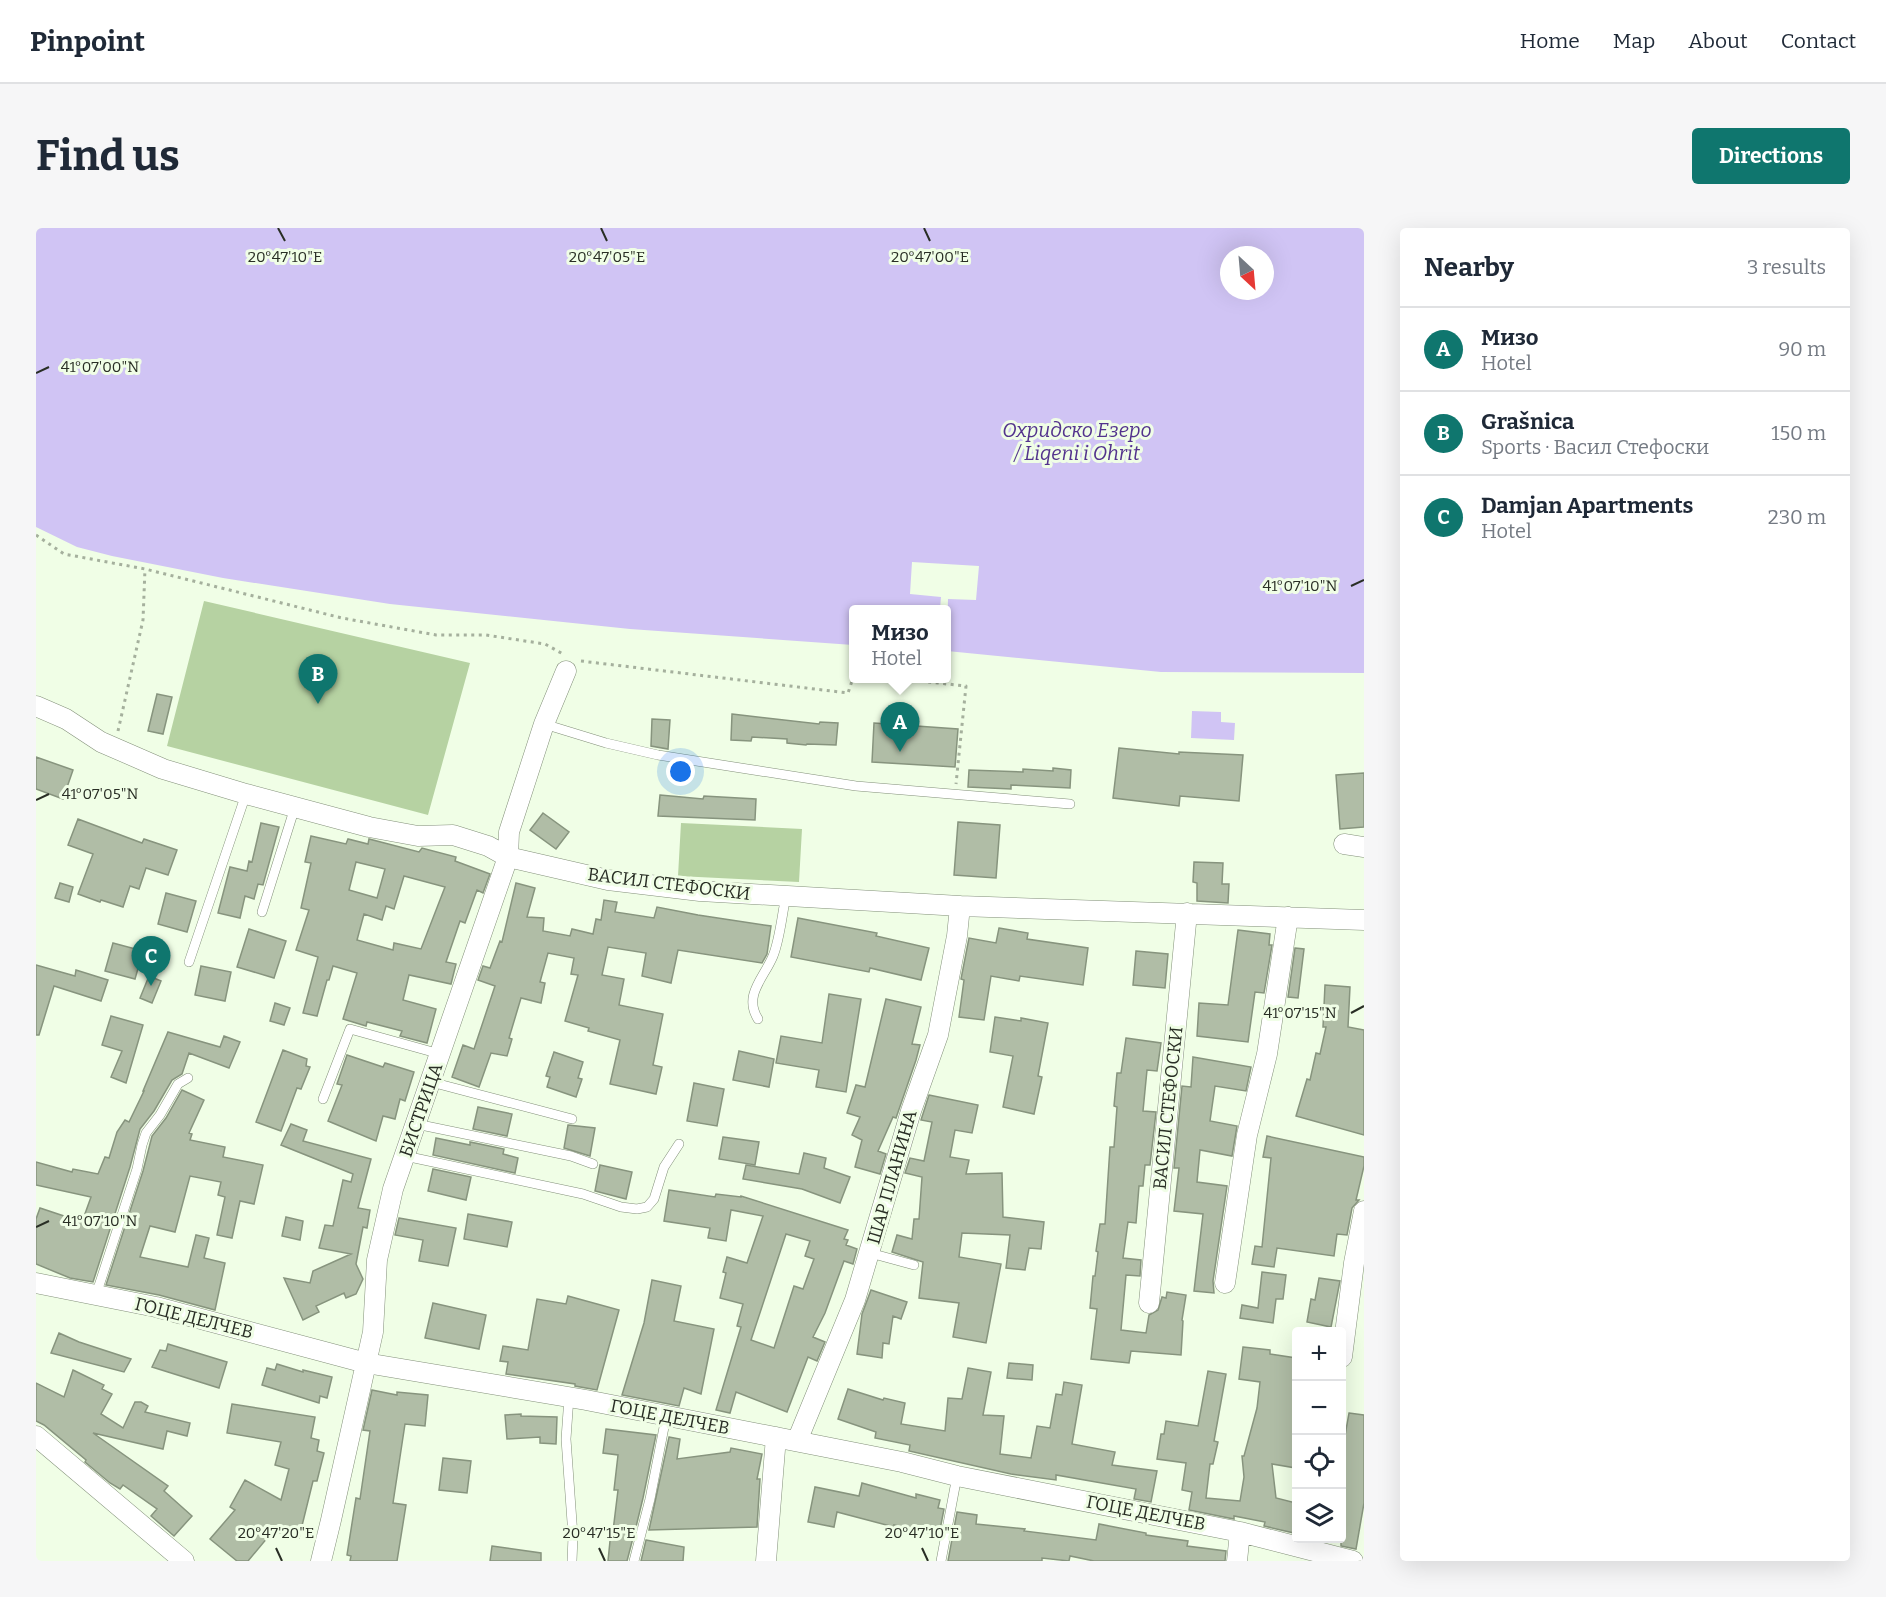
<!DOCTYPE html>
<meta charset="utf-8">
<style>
:root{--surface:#fff;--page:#f6f6f7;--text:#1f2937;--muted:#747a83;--line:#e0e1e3;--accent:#0f766e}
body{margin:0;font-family:Bitter,serif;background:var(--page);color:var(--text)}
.controls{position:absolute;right:18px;bottom:18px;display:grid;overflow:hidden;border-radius:6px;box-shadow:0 6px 24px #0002}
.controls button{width:54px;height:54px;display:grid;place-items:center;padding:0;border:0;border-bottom:2px solid var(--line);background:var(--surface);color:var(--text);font:30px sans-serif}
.compass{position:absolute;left:1184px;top:18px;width:54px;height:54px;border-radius:50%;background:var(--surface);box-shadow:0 6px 24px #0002;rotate:154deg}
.you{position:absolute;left:645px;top:544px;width:21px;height:21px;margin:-15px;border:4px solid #fff;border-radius:50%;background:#1a73e8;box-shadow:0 0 0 9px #1a73e833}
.badge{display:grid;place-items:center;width:39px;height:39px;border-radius:50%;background:var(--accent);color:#fff;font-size:20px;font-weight:700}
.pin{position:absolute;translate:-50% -50px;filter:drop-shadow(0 2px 3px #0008)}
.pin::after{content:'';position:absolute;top:32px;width:21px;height:18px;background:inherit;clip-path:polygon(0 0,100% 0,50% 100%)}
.popup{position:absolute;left:813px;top:377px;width:102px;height:78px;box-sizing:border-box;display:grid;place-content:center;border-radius:6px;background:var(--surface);filter:drop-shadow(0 2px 4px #0005);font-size:20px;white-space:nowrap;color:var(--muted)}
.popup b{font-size:22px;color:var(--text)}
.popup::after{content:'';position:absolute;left:50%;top:100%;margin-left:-12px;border:12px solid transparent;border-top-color:var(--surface)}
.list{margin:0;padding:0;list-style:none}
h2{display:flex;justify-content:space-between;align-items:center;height:78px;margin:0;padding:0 24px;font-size:26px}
h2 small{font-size:20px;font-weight:400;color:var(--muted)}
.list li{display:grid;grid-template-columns:39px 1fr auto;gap:18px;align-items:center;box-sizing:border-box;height:84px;padding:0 24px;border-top:2px solid var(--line)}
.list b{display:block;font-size:22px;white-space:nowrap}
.list p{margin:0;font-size:20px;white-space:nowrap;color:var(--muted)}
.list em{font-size:20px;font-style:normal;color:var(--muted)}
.icon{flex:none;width:33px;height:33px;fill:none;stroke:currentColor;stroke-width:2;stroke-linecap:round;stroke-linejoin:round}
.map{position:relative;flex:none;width:1328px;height:1333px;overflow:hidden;border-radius:6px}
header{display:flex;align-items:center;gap:36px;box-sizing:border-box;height:84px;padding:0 30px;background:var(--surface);border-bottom:2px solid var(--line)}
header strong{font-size:28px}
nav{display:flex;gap:33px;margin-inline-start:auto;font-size:21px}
.intro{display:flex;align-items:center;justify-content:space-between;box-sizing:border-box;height:144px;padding:0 36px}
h1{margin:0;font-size:42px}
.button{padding:15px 27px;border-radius:6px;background:var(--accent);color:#fff;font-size:21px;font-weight:700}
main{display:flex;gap:36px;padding:0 36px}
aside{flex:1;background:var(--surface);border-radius:6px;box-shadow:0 6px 24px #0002}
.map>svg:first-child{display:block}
.green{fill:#b6d2a2}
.water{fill:#d0c4f4;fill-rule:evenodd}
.pier{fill:#f0fee6}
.building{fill:#b0bda6;stroke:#87947e;stroke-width:1.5;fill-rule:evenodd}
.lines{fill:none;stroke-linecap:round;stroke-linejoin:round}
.service-casing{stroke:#83907a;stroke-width:10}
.minor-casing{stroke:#83907a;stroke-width:21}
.path{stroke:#a5b09d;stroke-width:3;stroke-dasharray:3 4.5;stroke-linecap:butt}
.service{stroke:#fff;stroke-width:9}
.minor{stroke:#fff;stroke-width:20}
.ticks{fill:none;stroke:#292e25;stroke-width:2}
.labels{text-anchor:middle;stroke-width:6;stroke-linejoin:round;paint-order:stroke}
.street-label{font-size:18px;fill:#292e25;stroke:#f0fee6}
.water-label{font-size:20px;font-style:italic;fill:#53338d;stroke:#f0fee6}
.ticks-label{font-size:15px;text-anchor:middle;fill:#292e25;stroke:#f0fee6;stroke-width:6;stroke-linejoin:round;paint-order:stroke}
</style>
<header>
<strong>Pinpoint</strong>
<nav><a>Home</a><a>Map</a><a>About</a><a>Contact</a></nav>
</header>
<div class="intro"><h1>Find us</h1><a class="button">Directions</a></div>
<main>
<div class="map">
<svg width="1328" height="1333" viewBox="0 0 1328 1333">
<rect width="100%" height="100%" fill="#f0fee6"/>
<path class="green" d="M168,373L434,435L392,587L131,518Z
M645,595L766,601L763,654L642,648Z"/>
<path class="water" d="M0,0H1328V445L1125,444L911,423L910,382H818L817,417L594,401L354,376L187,350L76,328L41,319L0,299ZM1193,27H1229V63H1193Z
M1156,483L1185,484V494L1199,495L1198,512L1155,510Z"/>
<path class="pier" d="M876,334L943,338L940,372L912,371L911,405L910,382L904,381L905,369L874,366Z"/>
<path class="building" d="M121,466L136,469L127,506L112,503Z
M696,486L783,496L784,494L802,495L800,517L771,516L770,517L751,515V511L716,509L715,513L695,512Z
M616,491L634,492L632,521L615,518Z
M838,495L922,501L919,539L836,534Z
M1083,520L1143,526V524L1207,527L1203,573L1144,568L1143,578L1077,570Z
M0,529L37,542L27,571L0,561Z
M1017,540L1035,542L1034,560L975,557V561L932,559L933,542L987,544V541L1017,543Z
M1328,545V599L1304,601L1300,547Z
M624,567L667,571L668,568L720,571L719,592L622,588Z
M507,585L533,604L520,621L494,602Z
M42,591L106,615L108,611L141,622L132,647L110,640L103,661L94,658L87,679L65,672L64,674L42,666L57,626L32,617Z
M922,594L964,597L960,650L918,647Z
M225,595L243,599L227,657L222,656L218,671L209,668L204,690L182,685L194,639L211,643L213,633L216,634Z
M275,608L310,616L312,611L332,616L333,611L383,624L386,620L420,629L419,633L454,646L447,665L441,662L429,695L424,693L410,734L420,736L415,756L373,747L367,772L400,781L391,815L364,808L366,803L331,794L330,798L307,791L321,745L297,738L293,752H291L281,788L267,785L282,729L260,722L273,682L265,680L275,635L269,634ZM320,634L349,641L341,670L313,662ZM368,648L409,659L385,721L358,715L357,722L321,712L328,686L346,692L350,678L358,681Z
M1158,634L1187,635L1186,656H1193L1192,675L1161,673V655L1157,654Z
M24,655L37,659L33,674L19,670Z
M480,655L499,660L491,689L508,690L507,703L534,708L536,701L557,706L560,691L565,692L568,672L581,674L579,684L618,690L621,679L662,687L735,698L731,726L726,735L642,722L635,755L606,748L610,725L572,719L566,747L588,751L583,777L627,786L617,837L626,839L620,866L574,856L584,812L552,803L553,800L529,793L542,747L535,746L538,730L512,725L504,754L509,755L505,775L485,770L473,810L476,811L471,828L455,825L443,859L416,849L427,817L438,821L459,758L442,752L447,738L454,740L464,713L466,714Z
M130,665L160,673L151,704L122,696Z
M762,690L841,705L840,708L893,720L885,752L834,740L833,744L755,729Z
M963,700L992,705L991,711L1052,720L1047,757L984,748L983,753L955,748L948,792L923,789L928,752L925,751L933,710L960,715Z
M213,701L250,713L238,750L201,739Z
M1202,702L1234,706L1233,717H1236L1228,765L1219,764L1212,814L1161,808L1163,775L1192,777Z
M77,715L107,723L99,751L69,743Z
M1259,720L1268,721L1262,770L1252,769Z
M1100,723L1132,726L1129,760L1097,757Z
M0,737L39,748L40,742L72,752L65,773L18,758L3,807H0Z
M165,738L195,744L189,773L159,767Z
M113,748L125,753L116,775L104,770Z
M1289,757L1314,759L1312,799L1328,802V907L1260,888L1271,851L1274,852L1280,825L1284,826L1290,799H1287Z
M793,766L825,771L810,864L780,859L783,842L740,835L745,808L786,815Z
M850,771L885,779L876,816L884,817L880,832L860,890L857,889L842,923L850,926L844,946L819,939L826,912L816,907L824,889L811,885L820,857L829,859Z
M239,775L254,780L248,797L234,793Z
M75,788L107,797L90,855L75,849L86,823L66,817Z
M959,789L985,793V790L1012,795L1002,848L1006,849L998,886L967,879L977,828L954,824Z
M132,804L184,819L188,808L204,814L193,840L153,825L146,846L136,852L118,883L104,901L94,939L57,1054L34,1050L0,1036V991L4,980L46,994L55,969L0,957V934L36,944L37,941L62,946L69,929L73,930L81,904L89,892L93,894L108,863H107Z
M1090,810L1125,815L1121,843L1111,842L1107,883L1120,884L1114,937H1109L1107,958H1103L1100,995L1092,994L1087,1030L1105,1032L1104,1048L1090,1047L1085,1102L1110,1105L1113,1087L1122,1082L1126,1069L1130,1070L1131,1064L1150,1067L1146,1092L1147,1093L1145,1127L1095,1123L1093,1135L1055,1131L1061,1081L1054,1080L1057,1048H1059L1062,1024L1060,1023L1064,996H1069L1074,919H1078L1081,879L1078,878L1081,845H1085Z
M247,822L271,831L270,838L274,839L265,861L261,860L245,903L220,894Z
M703,823L738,831L733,859L697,852Z
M518,824L547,834L542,850L546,851L540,869L511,859L514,849L510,848Z
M311,827L347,839L349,835L378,844L369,873L364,871L359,891L347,888L340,913L292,893L306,857L301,856Z
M1157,829L1215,839L1210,863L1179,858L1174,893L1201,898L1196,928L1164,922L1161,954L1191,958L1177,1053L1178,1065L1158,1063L1167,986L1138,983L1143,940H1138L1146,858L1155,859Z
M658,855L688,861L681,898L651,893Z
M146,862L168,872L153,905L156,906L154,912L189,919L187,929L227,937L218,976L204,973L196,1010L181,1007L189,969L182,967L185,954L154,948L139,1004L114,998L104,1029L152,1039L160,1007L173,1010L168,1030L189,1035L179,1082L123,1067L70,1057L107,943L116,908L130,890Z
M893,867L942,877L936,905L919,902L914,929L933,932L930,946L966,945L967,989L1008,994L1005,1021L993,1020L989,1042L970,1040L974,1007L926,1005L923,1029L965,1036L950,1115L917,1109L923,1075L883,1070L887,1034L856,1024L861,1007L876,1011L878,991H883L886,949L869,945L874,930L888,933L896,894L885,892Z
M442,879L476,886L471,908L437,901Z
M255,896L271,902L267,913L335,931L322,980L334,982L331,1000L327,999L320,1036L327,1051L320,1066L310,1070L308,1065L280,1078L283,1084L267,1092L248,1050L274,1055L277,1043L315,1026L283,1020L289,997L297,998L307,952L315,954L317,946L245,917Z
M532,897L559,900L554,928L528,920Z
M1231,908L1328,929V938L1320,972H1323L1316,980L1311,1007L1301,1006L1298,1028L1241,1020L1238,1039L1216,1036L1219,1018L1226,1019L1235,930L1227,929Z
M687,909L723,914L719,937L683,931Z
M400,910L434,917V914L468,921L467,926L482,930L479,945L397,927Z
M768,925L790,930L788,940L814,949L804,975L766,961L707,951L710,937L763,946Z
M564,937L596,944L590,971L559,963Z
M397,941L435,949L430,972L392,963Z
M633,962L679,969L680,966L705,969V968L812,1002L808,1011L812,1012L810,1017L821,1021L817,1036L808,1033L789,1085L777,1109L789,1114L781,1133L772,1129L751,1184L700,1164L694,1185L680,1182L705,1099L701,1098L707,1076L684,1070L690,1045L687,1044L691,1029L711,1035L727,988L695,982L690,1013L672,1010L674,1000L628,993ZM750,1006L774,1013L769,1028L778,1031L767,1061L758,1058L738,1120L715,1112Z
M432,986L476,994L471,1019L428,1011Z
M250,989L267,993L264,1012L246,1008Z
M363,990L420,1000L412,1038L383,1033L387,1012L359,1007Z
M1226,1044L1250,1047L1247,1071H1240L1237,1095L1204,1090L1206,1077L1222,1080Z
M1283,1050L1304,1053L1295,1099L1271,1094L1275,1071L1279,1072Z
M616,1052L645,1058L638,1093L678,1101L665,1166L648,1160L643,1178L586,1167L608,1095Z
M835,1062L871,1074L865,1091L857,1088L853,1116L847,1115L846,1130L821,1126L826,1086Z
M532,1068L583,1082L561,1162L539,1158V1156L470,1146L472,1134L464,1133L467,1118L492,1122L501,1071L530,1076Z
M397,1075L450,1087L443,1121L389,1110Z
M23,1105L43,1114L95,1131L88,1144L15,1125Z
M132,1116L191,1134L183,1160L116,1139L124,1122L130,1123Z
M1207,1119L1234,1122V1126L1260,1130V1240L1236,1236L1240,1270L1260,1275V1293L1258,1305L1228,1298L1229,1294L1198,1288V1291L1153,1282L1156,1264L1146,1262L1150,1235L1121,1231L1125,1206H1128L1130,1193L1162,1198L1172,1143L1190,1146L1178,1213L1182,1214L1177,1236H1174L1170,1270L1204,1273L1208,1249L1206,1228H1208L1221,1180L1224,1154L1203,1151Z
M973,1135L997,1137L996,1152L971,1150Z
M241,1136L267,1144V1142L296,1149L291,1170L284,1168L283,1175L226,1157L231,1140L239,1142Z
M932,1140L955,1144L947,1187L968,1188L964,1226L995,1230L1001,1198L1014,1200L1020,1166L1026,1167L1028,1154L1046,1157L1036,1216L1079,1224L1076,1237L1121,1243L1115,1274L1098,1271L1100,1261L1020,1247V1252L975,1246L873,1223L874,1217L839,1210L840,1204L802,1191L812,1161L847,1172L848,1170L869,1175L865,1196L909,1203L912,1170L926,1171Z
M37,1142L68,1157L66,1161L76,1166L65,1186L87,1200L99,1174H105L112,1178L109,1184L154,1195L151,1208L131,1203L127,1221L57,1205L132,1258L128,1263L156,1288L138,1308L115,1288L121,1281L87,1257L84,1261L74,1255L49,1234L50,1232L8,1197L0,1193V1155L28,1169Z
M336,1162L361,1167V1164L392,1167L389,1198L369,1196L357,1275L370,1277L361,1333H314L315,1328L311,1327L320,1270L324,1271L334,1203L327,1202Z
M196,1176L279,1189L275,1210L283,1212L281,1223L288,1225L281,1253H277L263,1310L237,1303L212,1333H201L174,1311L199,1282L194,1279L209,1252L245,1272L253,1241L239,1237L245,1214L191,1205Z
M1313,1185L1328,1187V1275L1320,1321L1305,1318V1230Z
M485,1186V1188L521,1189L520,1216L504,1215V1209L471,1211L469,1187Z
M570,1201L620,1207L607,1270L599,1303H594V1310H597L591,1333H572L575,1303H577L582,1262H578L582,1227L567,1225Z
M633,1209L644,1211L641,1231L694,1224L695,1220L726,1226L721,1251H724L721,1299L613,1302Z
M407,1230L435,1233L431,1265L403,1262Z
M826,1255L880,1270V1266L904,1272L902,1280L908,1281L903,1307L858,1297V1299L801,1284L798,1299L772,1294L779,1259L823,1268Z
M921,1284L941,1287L940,1296L989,1301L988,1303L1060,1312L1063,1296L1110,1305V1307L1152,1313L1151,1318L1190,1323L1189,1333H1058L1034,1328L1033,1333L1006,1330V1333H912Z
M610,1312L648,1319L647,1333H605Z
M456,1318L505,1325V1333H454Z"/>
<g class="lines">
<defs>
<path id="service" d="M508,496L570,515L622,527L820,558L1034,576
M226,684L259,579
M153,734L210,566
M722,791C707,767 728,750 737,728C744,711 746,686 750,668
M395,854L536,891
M287,871L314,801L404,826
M380,896L535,928L557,936
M369,928L547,966L585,979L601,981L611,979L618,971L628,939L643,916
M834,1025L878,1037
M60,1067L101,941L106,917L110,905L124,887L142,856L152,850
M533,1169L530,1211L537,1308L536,1333
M598,1333L614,1271L630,1189
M905,1333L921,1248"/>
<path id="minor" d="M0,478L30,491L65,514L127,541L210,566L333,599L382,608L417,607L452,618L472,629L572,652L664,663L924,678L1328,692
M1308,616L1328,619
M0,1055L120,1079L330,1135L550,1172L866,1234L921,1248L1204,1304L1317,1333
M1189,1055L1211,907L1231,826L1252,689
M1113,1075L1151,685
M1306,1129L1318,1035L1328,983
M0,1208L148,1333
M761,1213L819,1072L875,883L902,807L921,708L924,678
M285,1333L295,1292L337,1104L341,1032L357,961L472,629L473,604L508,496L530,443
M730,1333L740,1209
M1201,1333L1204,1304"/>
</defs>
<use href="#service" class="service-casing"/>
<use href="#minor" class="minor-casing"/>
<path class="path" d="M0,307L28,326L109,341L306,390L400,407H450L509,416L527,426
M545,433L812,465L818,447
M855,450L930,458L920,556
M82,503L107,392L109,341"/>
<use href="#service" class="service"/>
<use href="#minor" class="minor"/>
</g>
<path class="ticks" d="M242,0L249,13M565,0L571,13M888,0L894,13M0,145L13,139M1315,358L1328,352M0,572L13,566M1315,785L1328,778M0,999L13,993M240,1320L246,1333M563,1320L569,1333M886,1320L892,1333"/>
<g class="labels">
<g class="street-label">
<text transform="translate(633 656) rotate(7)" y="6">ВАСИЛ СТЕФОСКИ</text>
<text transform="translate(1132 880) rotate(-84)" y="6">ВАСИЛ СТЕФОСКИ</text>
<text transform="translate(385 882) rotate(-71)" y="6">БИСТРИЦА</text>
<text transform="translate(856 949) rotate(-74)" y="6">ШАР ПЛАНИНА</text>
<text transform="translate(158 1090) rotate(14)" y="6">ГОЦЕ ДЕЛЧЕВ</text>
<text transform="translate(634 1189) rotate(11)" y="6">ГОЦЕ ДЕЛЧЕВ</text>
<text transform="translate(1110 1285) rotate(11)" y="6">ГОЦЕ ДЕЛЧЕВ</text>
</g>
<g class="water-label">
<text x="1041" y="209">Охридско Езеро<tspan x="1041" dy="23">/ Liqeni i Ohrit</tspan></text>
</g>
</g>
<g class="ticks-label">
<text x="249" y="34">20°47'10"E</text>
<text x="571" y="34">20°47'05"E</text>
<text x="894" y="34">20°47'00"E</text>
<text x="64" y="144">41°07'00"N</text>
<text x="1264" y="363">41°07'10"N</text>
<text x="64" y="571">41°07'05"N</text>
<text x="1264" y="790">41°07'15"N</text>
<text x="64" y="998">41°07'10"N</text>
<text x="240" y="1310">20°47'20"E</text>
<text x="563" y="1310">20°47'15"E</text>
<text x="886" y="1310">20°47'10"E</text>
</g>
</svg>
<div class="controls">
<button>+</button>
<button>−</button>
<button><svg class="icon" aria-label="locate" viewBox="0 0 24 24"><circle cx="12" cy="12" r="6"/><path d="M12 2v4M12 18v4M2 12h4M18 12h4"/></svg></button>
<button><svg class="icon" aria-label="layers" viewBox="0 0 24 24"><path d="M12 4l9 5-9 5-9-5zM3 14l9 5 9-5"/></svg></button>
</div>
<svg class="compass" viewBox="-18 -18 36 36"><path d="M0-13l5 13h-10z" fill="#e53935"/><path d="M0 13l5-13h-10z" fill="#747a83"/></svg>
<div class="you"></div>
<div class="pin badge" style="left:864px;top:524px">A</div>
<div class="popup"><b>Мизо</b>Hotel</div>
<div class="pin badge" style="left:282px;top:476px">B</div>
<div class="pin badge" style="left:115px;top:758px">C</div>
</div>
<aside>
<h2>Nearby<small>3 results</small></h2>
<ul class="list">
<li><span class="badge">A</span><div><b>Мизо</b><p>Hotel</p></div><em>90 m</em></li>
<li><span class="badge">B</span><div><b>Grašnica</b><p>Sports · Васил Стефоски</p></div><em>150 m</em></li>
<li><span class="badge">C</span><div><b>Damjan Apartments</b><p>Hotel</p></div><em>230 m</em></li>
</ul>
</aside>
</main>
